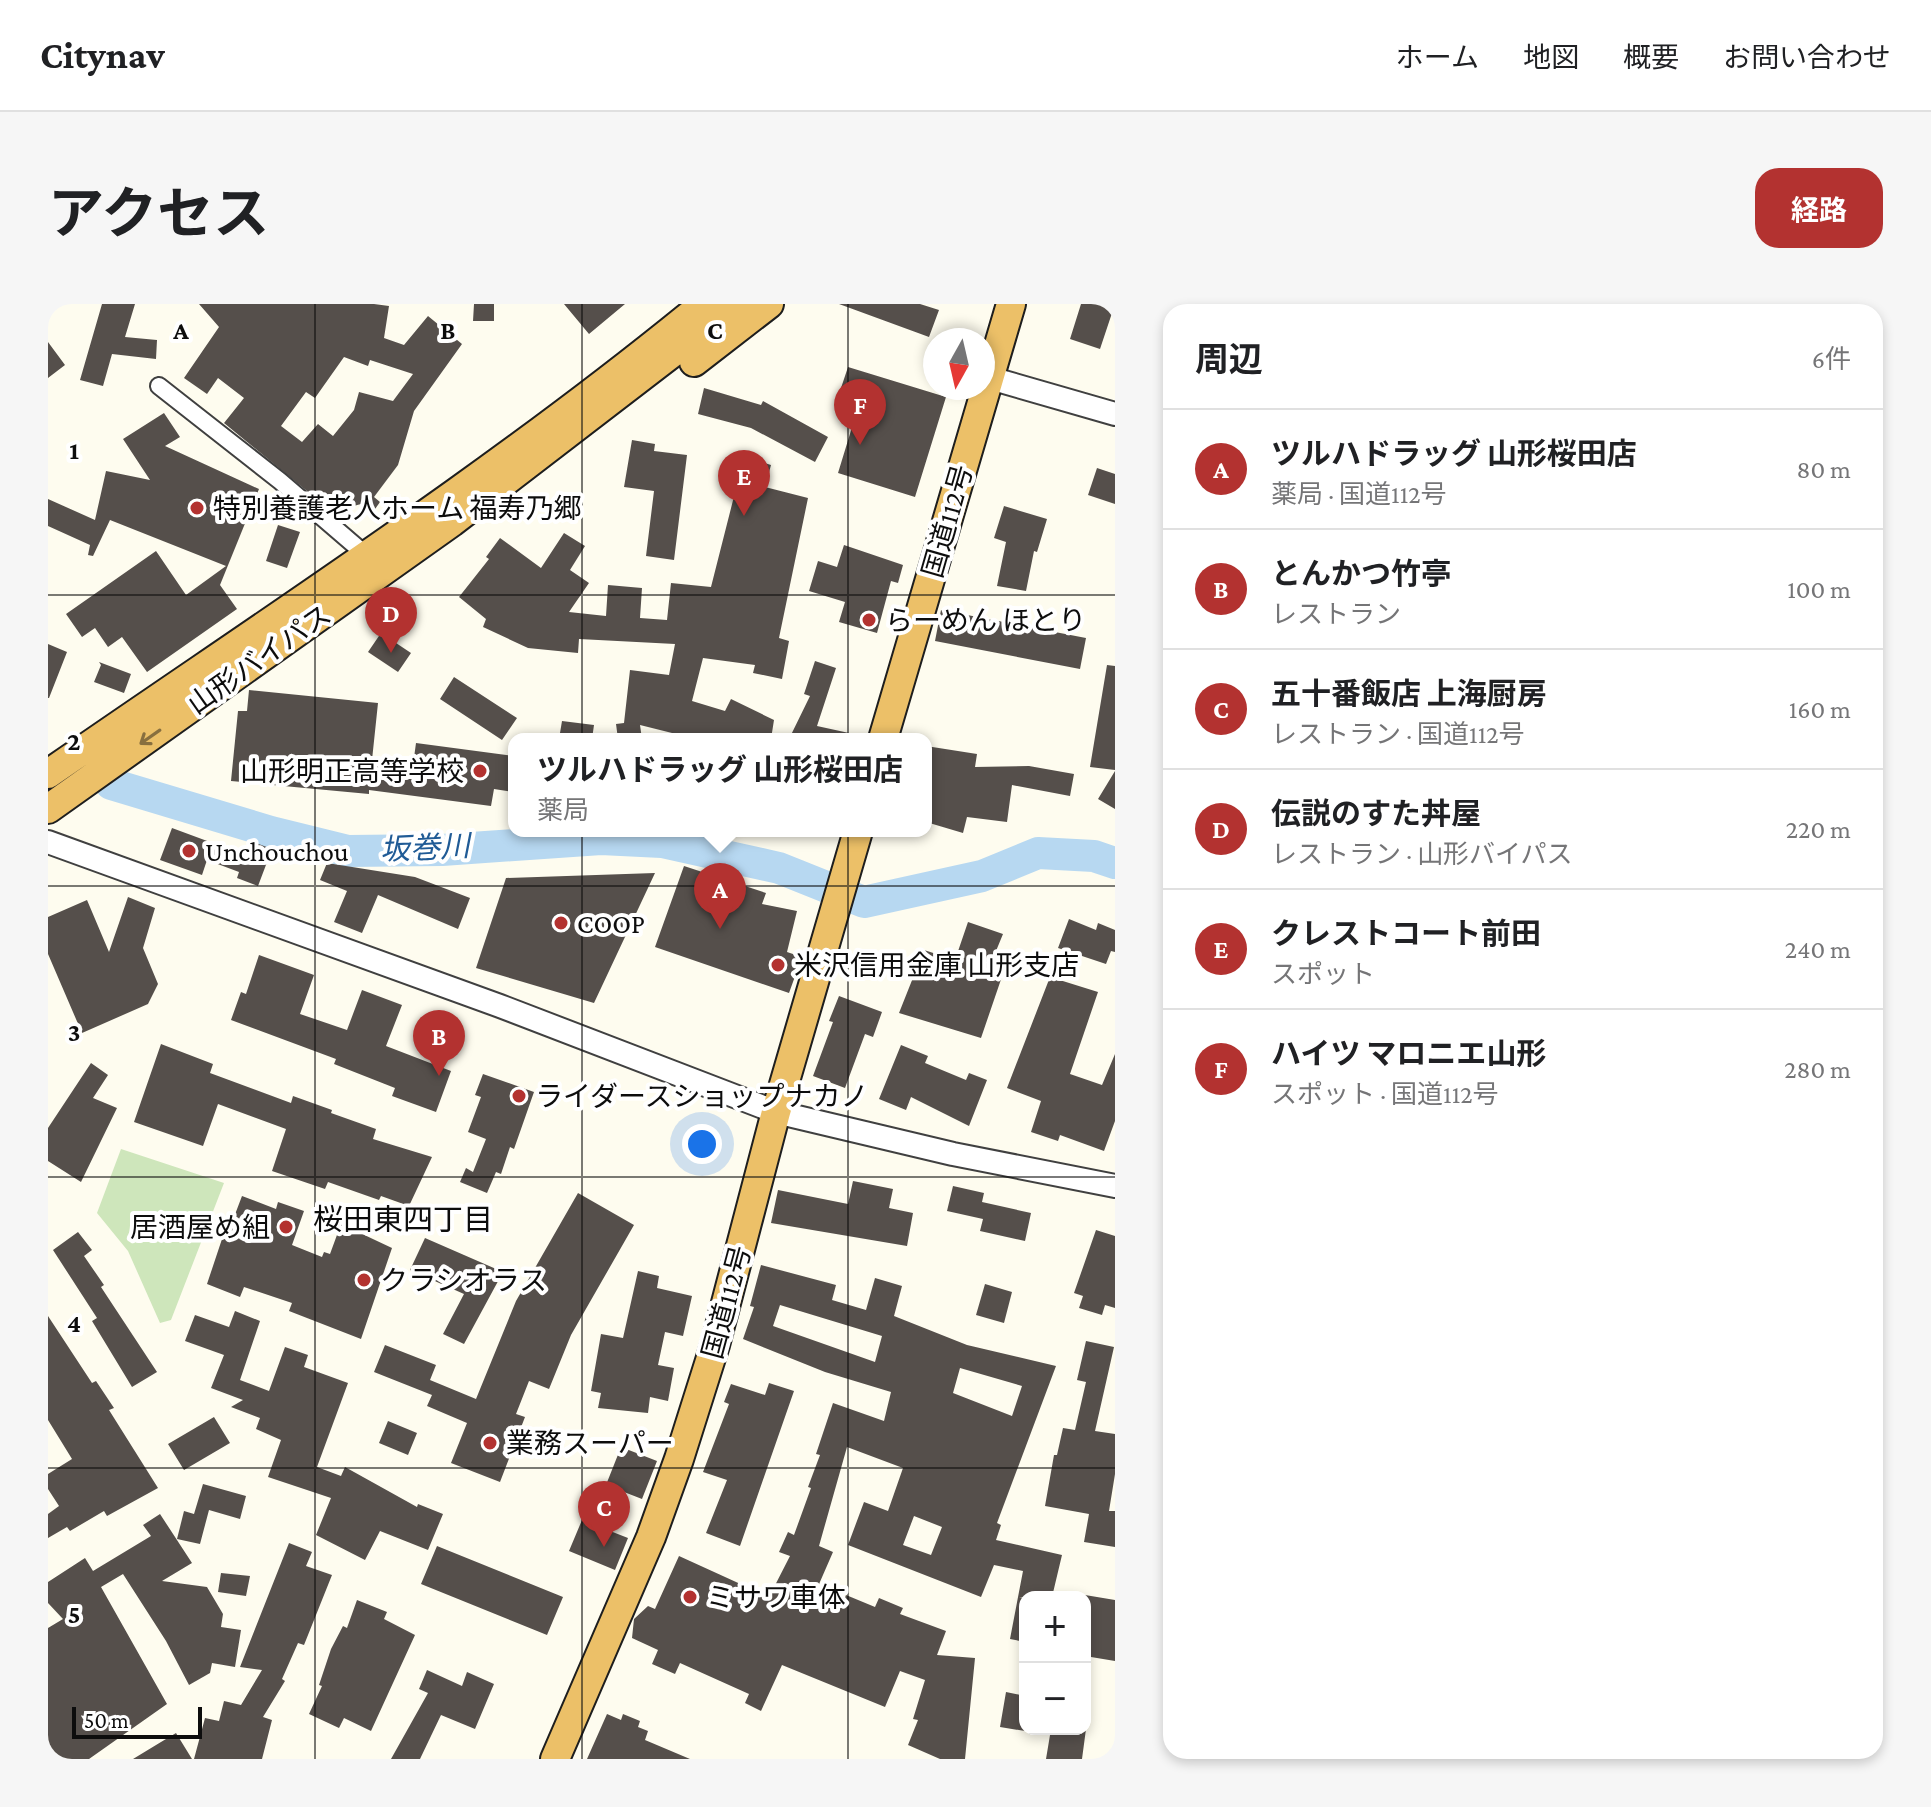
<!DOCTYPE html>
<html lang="ja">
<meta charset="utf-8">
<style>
:root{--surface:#fff;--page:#f6f6f6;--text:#202124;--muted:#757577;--line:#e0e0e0;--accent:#b33230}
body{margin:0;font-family:"Crimson Pro","Noto Sans JP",serif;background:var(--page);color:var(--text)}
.controls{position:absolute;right:24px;bottom:24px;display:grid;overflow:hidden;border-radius:16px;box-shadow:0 4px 12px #0003}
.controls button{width:72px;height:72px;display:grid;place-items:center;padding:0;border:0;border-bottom:2px solid var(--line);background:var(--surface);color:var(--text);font:40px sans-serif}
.compass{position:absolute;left:875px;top:24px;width:72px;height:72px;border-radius:50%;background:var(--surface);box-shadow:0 4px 12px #0003;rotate:188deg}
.scale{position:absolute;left:24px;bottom:20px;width:130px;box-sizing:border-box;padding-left:8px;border:4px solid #0d0d0d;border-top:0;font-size:22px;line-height:28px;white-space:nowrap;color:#0d0d0d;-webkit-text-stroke:6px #fff;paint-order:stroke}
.you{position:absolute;left:654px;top:840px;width:28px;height:28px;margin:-20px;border:6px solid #fff;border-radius:50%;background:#1a73e8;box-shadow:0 0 0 12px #1a73e833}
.badge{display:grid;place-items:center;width:52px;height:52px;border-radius:50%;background:var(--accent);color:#fff;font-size:26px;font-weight:700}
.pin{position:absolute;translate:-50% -66px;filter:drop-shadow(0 2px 4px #0008)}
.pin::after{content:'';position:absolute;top:42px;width:28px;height:24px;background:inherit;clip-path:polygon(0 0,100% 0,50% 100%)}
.popup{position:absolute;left:460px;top:429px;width:424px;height:104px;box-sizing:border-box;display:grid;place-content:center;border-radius:16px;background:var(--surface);filter:drop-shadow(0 2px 6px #0005);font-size:26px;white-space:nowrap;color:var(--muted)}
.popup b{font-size:30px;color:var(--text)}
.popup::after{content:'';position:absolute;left:50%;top:100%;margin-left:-16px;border:16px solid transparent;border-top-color:var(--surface)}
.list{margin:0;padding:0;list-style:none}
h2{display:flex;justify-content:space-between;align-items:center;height:104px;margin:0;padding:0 32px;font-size:34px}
h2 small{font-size:26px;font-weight:400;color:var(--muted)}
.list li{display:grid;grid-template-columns:52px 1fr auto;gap:24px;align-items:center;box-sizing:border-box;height:120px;padding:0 32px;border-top:2px solid var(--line)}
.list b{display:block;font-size:30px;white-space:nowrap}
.list p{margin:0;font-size:26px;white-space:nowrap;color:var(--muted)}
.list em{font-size:26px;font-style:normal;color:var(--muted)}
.map{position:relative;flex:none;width:1067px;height:1455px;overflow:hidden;border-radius:24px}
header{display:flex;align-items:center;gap:48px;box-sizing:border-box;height:112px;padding:0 40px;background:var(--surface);border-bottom:2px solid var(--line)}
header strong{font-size:38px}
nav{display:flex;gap:44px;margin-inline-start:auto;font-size:28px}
.intro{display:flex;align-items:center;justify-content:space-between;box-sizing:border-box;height:192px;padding:0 48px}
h1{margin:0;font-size:56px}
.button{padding:20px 36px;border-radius:24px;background:var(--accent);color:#fff;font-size:28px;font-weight:700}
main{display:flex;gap:48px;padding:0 48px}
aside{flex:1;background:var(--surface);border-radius:24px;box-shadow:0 4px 12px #0003}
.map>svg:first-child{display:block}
.green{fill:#cee6bb}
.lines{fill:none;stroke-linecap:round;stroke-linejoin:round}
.river{stroke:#b7d8f1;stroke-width:32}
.building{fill:#554f4b;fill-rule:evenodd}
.minor-casing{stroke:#404040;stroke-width:20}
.tertiary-casing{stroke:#404040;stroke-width:26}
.trunk-casing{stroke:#1e1e1e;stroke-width:32}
.minor{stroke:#fff;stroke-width:16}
.tertiary{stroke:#fff;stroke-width:22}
.trunk{stroke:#ecc068;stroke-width:28}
.oneway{stroke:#886f3f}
.grid{fill:none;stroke:#0d0d0d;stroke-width:2;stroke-opacity:0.55}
.poi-dot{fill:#b33230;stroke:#fff;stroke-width:3}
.labels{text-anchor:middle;stroke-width:8;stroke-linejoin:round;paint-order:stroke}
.poi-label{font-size:28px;fill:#0d0d0d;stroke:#fff;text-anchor:start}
.street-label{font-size:28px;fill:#0d0d0d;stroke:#fff}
.water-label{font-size:30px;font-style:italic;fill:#205b96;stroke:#fff}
.neighbourhood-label{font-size:30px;fill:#0d0d0d;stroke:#fff}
.grid-label{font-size:26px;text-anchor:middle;font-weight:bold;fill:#0d0d0d;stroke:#fff;stroke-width:8;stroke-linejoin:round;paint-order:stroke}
</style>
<header>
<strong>Citynav</strong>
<nav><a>ホーム</a><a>地図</a><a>概要</a><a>お問い合わせ</a></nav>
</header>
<div class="intro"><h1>アクセス</h1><a class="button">経路</a></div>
<main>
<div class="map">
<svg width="1067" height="1455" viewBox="0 0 1067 1455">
<rect width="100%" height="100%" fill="#fefcef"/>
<path class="green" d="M73,845L176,879L123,1016L112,1019L80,947L49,909Z"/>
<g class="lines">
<path class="river" d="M63,480L223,528L300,547L394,546L553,535L614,538L731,564L816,598L934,572L990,549L1046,552L1067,559"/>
</g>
<path class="building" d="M54,0H87L77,33L109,36L108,55L64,50L55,82L32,76Z
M151,0H326L341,2L336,34L356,41L380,12L414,40L366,107L350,161L326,193L332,198L325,208L313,200L302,203L293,215L176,119L196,94L170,74L159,90L136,74L171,23ZM296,53L320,62L322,56L365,70L345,97L311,88L306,106L285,132L270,120L254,138L233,122L258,88L267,94Z
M426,0H446V17H425Z
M516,0H577L541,30Z
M791,0H872L891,6L881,33Z
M1033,0H1067L1052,45L1022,35Z
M0,38L17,61L0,74Z
M800,63L898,93L867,193L790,169L816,84L807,81L794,105L787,102Z
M656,84L713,101L715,97L780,133L767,158L703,124L650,110Z
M116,109L132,133L117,142L211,185L172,281L189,305L99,368L74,333L60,343L47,324L34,333L18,310L108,247L138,291L178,262L62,216L45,252L40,251L42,241L0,222V195L47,216L58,167L102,176L75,135Z
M584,136L607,140L606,147L639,151L626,256L598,252L606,187L576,183Z
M696,153L723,161L717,183L760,194L731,334L741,337L734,375L705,369L707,361L655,354L644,397L677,407L683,395L726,416L723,435H622L624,429L592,421L594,435H570L568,420L576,419L582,366L621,371L627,340L531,335L530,349L480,344L435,323L438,315L411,293L441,255L438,253L452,234L493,264L516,229L537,242L522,266L541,279L521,308L558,312L560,281L594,284L592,314L619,316L623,279L663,283Z
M1049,164L1067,170V200L1040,191Z
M956,202L999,215L989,248L986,247L978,287L949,282L958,238L946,234Z
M230,221L252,228L239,264L218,257Z
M796,241L855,261L850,279L843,277L829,329L791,318L797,298L761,287L770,257L789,263Z
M893,306L1038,334L1032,365L887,337Z
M333,329L363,349L350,368L320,348Z
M0,340L19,348L1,394H0Z
M767,357L788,364L769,422L801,429L800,435H741L762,392L756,390Z
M51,358L83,370L76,389L46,378L53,361Z
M1059,361L1067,362V466L1042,463Z
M406,373L469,414L454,436L392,395Z
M201,386L330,399L324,456L365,461L368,439L466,452V488L446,485L443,502L321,486V490L183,477L190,407H199Z
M514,417L546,421L544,435H511Z
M878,442L929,450L927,463L981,462L1026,470L1022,492L964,481L959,518L919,513L915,529L878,518Z
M1067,467V505L1050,495Z
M124,524L197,551L203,537L224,545L210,582L189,574L191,568L159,556L154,571L112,556Z
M279,559L367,573L422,594L410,625L330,591L314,629L286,618L299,587L272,576Z
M636,562L718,589L714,600L749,607L739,648L754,653L741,689L607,643Z
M607,569L546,699L428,664L458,574Z
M80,593L107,604L95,644L110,680L100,700L34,729L0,650V613L39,596L61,648Z
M1021,615L1048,626L1050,619L1067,626V648L1063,647L1058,660L1010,644Z
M920,618L955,630L948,647L961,652L933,734L851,709L876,646L907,656Z
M211,651L266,671L252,710L299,726L314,686L354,701L338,742L403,767L388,808L344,792L347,784L286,760L288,755L183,716L193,688L198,690Z
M1002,673L1050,688L1022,770L1054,781L1067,750V817L1056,847L1012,831L1010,837L983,828L993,797L959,784Z
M791,692L834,708L825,733L817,730L797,784L765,772L785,718L781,717Z
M113,740L165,760L162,769L243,799L245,792L284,806L283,809L328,825L325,835L384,853L361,902L333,892L331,896L280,878L277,885L224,867L238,825L170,800L155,842L86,818Z
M853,741L880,752L877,759L918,776L921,769L939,776L921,822L863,793L858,806L831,795Z
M43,759L60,771L45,794L69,804L33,878L0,857V824Z
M435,770L486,788L466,845L462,843L453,870L448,868L439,889L412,878L418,864L425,868L438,835L420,828L433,793L427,791Z
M805,877L845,885L841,904L865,909L859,942L723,919L730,886L800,900Z
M905,882L936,889L934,898L983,909L977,937L932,927L935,915L899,907Z
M530,889L586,921L523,1031L501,1085L481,1077L468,1110L477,1113L452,1178L403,1159L419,1119L379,1102L384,1091L326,1068L337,1041L388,1061L382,1076L428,1095L468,997Z
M194,892L228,905L230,898L256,907L244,941L274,953L276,948L282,950L293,920L344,944L313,1035L241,1007L244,999L196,983L192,993L159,980L179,920L183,921Z
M1048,926L1067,932V1004L1057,1001L1054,1011L1031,1004L1035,992L1026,989Z
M30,928L44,946L36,952L56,981L53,983L109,1068L84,1083L44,1017L49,1014L5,946Z
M377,934L455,968L416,1040L395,1030L416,990L362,966Z
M713,961L788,981L784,996L818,1006L827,974L854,982L846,1012L919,1041L1008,1062L949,1219L953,1221L948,1236L1014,1251L1004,1293H971L977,1294V1338L962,1335L975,1267L946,1261L933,1293L800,1241L816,1198L840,1207L855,1164L799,1143L771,1242L785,1248L768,1287L795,1299L798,1291L827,1303L831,1294L855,1304L852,1310L898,1327L889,1351L927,1354L917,1455H892L860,1441L870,1416L865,1415L877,1376L852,1367L837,1403L734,1361L713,1407L697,1399L701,1390L632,1359L627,1370L604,1360L610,1346L584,1334L586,1315L600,1302L607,1305L631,1252L721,1293L742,1252L731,1248L740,1228L746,1231L763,1184L760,1183L772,1151L768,1150L785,1099L836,1117L843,1088L777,1068L695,1035L706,1003L702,1002ZM732,1001L834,1032L827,1058L725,1022ZM912,1064L974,1082L964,1112L905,1089ZM866,1212L894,1223L883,1251L855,1241Z
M590,967L611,972L609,984L644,992L635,1032L617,1028L610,1061L626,1064L620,1097L602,1093L600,1109L550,1104L553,1089L543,1087L553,1030L575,1034Z
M937,980L964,988L956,1019L928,1011Z
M187,1007L212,1017L192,1076L221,1087L237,1043L260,1051L256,1063L300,1079L269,1163L293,1172L297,1163L369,1203L370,1200L395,1210L380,1246L332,1227L317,1256L268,1231L283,1194L220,1173L233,1136L208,1125L212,1114L183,1103L195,1096L163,1084L176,1051L137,1037L147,1011L181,1023Z
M0,1012L44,1079L48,1077L66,1104L61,1106L110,1184L59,1212L56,1207L22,1227L19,1223L0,1234V1210L11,1202L0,1185V1170L24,1155L0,1116Z
M1038,1037L1066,1043L1047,1127L1067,1130V1170L1061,1207H1067V1243L1036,1238L1041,1210L997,1202L1006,1151H1009L1015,1124L1027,1126L1038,1078L1029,1076Z
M721,1079L746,1087L692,1242L658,1229L679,1176L655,1168L681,1100L676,1098L683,1080L717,1091Z
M166,1113L182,1139L136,1166L120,1140Z
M340,1117L369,1129L360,1151L331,1139Z
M573,1143L609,1157L594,1195L558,1181Z
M155,1180L198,1192L192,1215L161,1206L152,1240L129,1235L136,1207L146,1210Z
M112,1210L144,1259L114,1277L159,1283L175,1310L173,1323L193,1326L187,1363L164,1359L162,1369L141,1381L118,1337L75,1270L53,1283L119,1400L41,1455H0V1324L15,1315L0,1299V1278L37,1254L45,1267L103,1232L95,1221Z
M534,1216L580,1234L567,1266L521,1247Z
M241,1239L264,1248L258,1262L284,1271L256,1341L250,1339L234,1375L237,1377L215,1413L224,1416L214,1455H146L157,1414L171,1417L176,1397L193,1401L214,1366L192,1363Z
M389,1242L515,1293L499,1331L373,1280Z
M173,1269L202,1272L198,1292L170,1288Z
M1037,1291L1067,1296V1357L1037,1352Z
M309,1296L339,1308L336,1315L367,1331L323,1427L296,1414L291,1424L261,1410L274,1382L271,1381L283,1345L295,1322L299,1324Z
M379,1366L414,1382L419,1368L446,1380L427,1425L393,1411L372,1455H343L380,1389L371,1385Z
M958,1388L977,1392V1427L952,1423Z
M559,1410L573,1416L575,1410L592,1417L590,1423L600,1427L597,1436L642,1455H539Z
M1003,1425H1038L1034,1455H998Z
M128,1429L144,1455H85L113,1438Z"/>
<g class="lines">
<defs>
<path id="minor" d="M111,82L232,177L318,251"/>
<path id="tertiary" d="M942,74L1067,110
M0,538L452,702L728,808L905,850L1067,882"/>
<path id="trunk" d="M646,58L721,0
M835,435L963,0
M0,470C221,317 448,171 656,0
M0,505L404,218L688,0
M507,1455L603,1233L631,1155L667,1041L728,808L810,527"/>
</defs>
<use href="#minor" class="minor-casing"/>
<use href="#tertiary" class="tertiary-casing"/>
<use href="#trunk" class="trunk-casing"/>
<use href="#minor" class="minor"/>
<use href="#tertiary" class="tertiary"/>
<use href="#trunk" class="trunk"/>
</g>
<defs><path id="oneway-shaft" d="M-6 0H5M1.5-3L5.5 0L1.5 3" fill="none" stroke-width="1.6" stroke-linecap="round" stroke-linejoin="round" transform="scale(2)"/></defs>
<use class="oneway" href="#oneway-shaft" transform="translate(102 433) rotate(145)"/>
<path class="grid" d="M267,0V1455M534,0V1455M800,0V1455M0,291H1067M0,582H1067M0,873H1067M0,1164H1067"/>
<g class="poi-dot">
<circle cx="149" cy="204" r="8"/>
<circle cx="821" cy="316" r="8"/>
<circle cx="432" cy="467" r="8"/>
<circle cx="141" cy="547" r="8"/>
<circle cx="513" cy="619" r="8"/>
<circle cx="730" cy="661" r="8"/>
<circle cx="471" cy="792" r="8"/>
<circle cx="238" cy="923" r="8"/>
<circle cx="316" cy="976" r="8"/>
<circle cx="442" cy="1139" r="8"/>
<circle cx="642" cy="1293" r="8"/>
</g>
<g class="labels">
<g class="poi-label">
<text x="165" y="214">特別養護老人ホーム 福寿乃郷</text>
<text x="837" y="326">らーめん ほとり</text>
<text x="416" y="477" text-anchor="end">山形明正高等学校</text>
<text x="157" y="557">Unchouchou</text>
<text x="529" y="629">COOP</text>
<text x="746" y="671">米沢信用金庫 山形支店</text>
<text x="487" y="802">ライダースショップナカノ</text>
<text x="222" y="933" text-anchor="end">居酒屋め組</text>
<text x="332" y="986">クラシオラス</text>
<text x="458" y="1149">業務スーパー</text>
<text x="658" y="1303">ミサワ車体</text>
</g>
<g class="street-label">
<text transform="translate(899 217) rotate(-74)" y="10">国道112号</text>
<text transform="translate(211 355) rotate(-35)" y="10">山形バイパス</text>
<text transform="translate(678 998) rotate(-75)" y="10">国道112号</text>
</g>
<g class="water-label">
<text transform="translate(377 544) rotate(-3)" y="10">坂巻川</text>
</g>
<g class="neighbourhood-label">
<text x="355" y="926">桜田東四丁目</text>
</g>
</g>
<g class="grid-label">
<text x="133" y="35">A</text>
<text x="400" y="35">B</text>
<text x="667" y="35">C</text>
<text x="26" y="155">1</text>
<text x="26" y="446">2</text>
<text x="26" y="737">3</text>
<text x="26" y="1028">4</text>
<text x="26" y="1319">5</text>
</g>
</svg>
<div class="controls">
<button>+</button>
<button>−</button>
</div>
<svg class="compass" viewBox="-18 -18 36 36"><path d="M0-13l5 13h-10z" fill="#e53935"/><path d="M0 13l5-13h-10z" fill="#757577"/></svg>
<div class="scale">50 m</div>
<div class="you"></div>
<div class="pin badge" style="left:672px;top:625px">A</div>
<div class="popup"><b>ツルハドラッグ 山形桜田店</b>薬局</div>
<div class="pin badge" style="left:391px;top:772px">B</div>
<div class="pin badge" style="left:556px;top:1243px">C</div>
<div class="pin badge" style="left:343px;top:349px">D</div>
<div class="pin badge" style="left:696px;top:212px">E</div>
<div class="pin badge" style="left:812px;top:141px">F</div>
</div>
<aside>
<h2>周辺<small>6件</small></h2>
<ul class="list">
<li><span class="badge">A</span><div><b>ツルハドラッグ 山形桜田店</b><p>薬局 · 国道112号</p></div><em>80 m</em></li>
<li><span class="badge">B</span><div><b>とんかつ竹亭</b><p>レストラン</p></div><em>100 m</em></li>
<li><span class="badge">C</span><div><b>五十番飯店 上海厨房</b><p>レストラン · 国道112号</p></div><em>160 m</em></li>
<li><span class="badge">D</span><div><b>伝説のすた丼屋</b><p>レストラン · 山形バイパス</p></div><em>220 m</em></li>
<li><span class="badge">E</span><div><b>クレストコート前田</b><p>スポット</p></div><em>240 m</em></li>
<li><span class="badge">F</span><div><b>ハイツ マロニエ山形</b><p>スポット · 国道112号</p></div><em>280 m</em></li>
</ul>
</aside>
</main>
